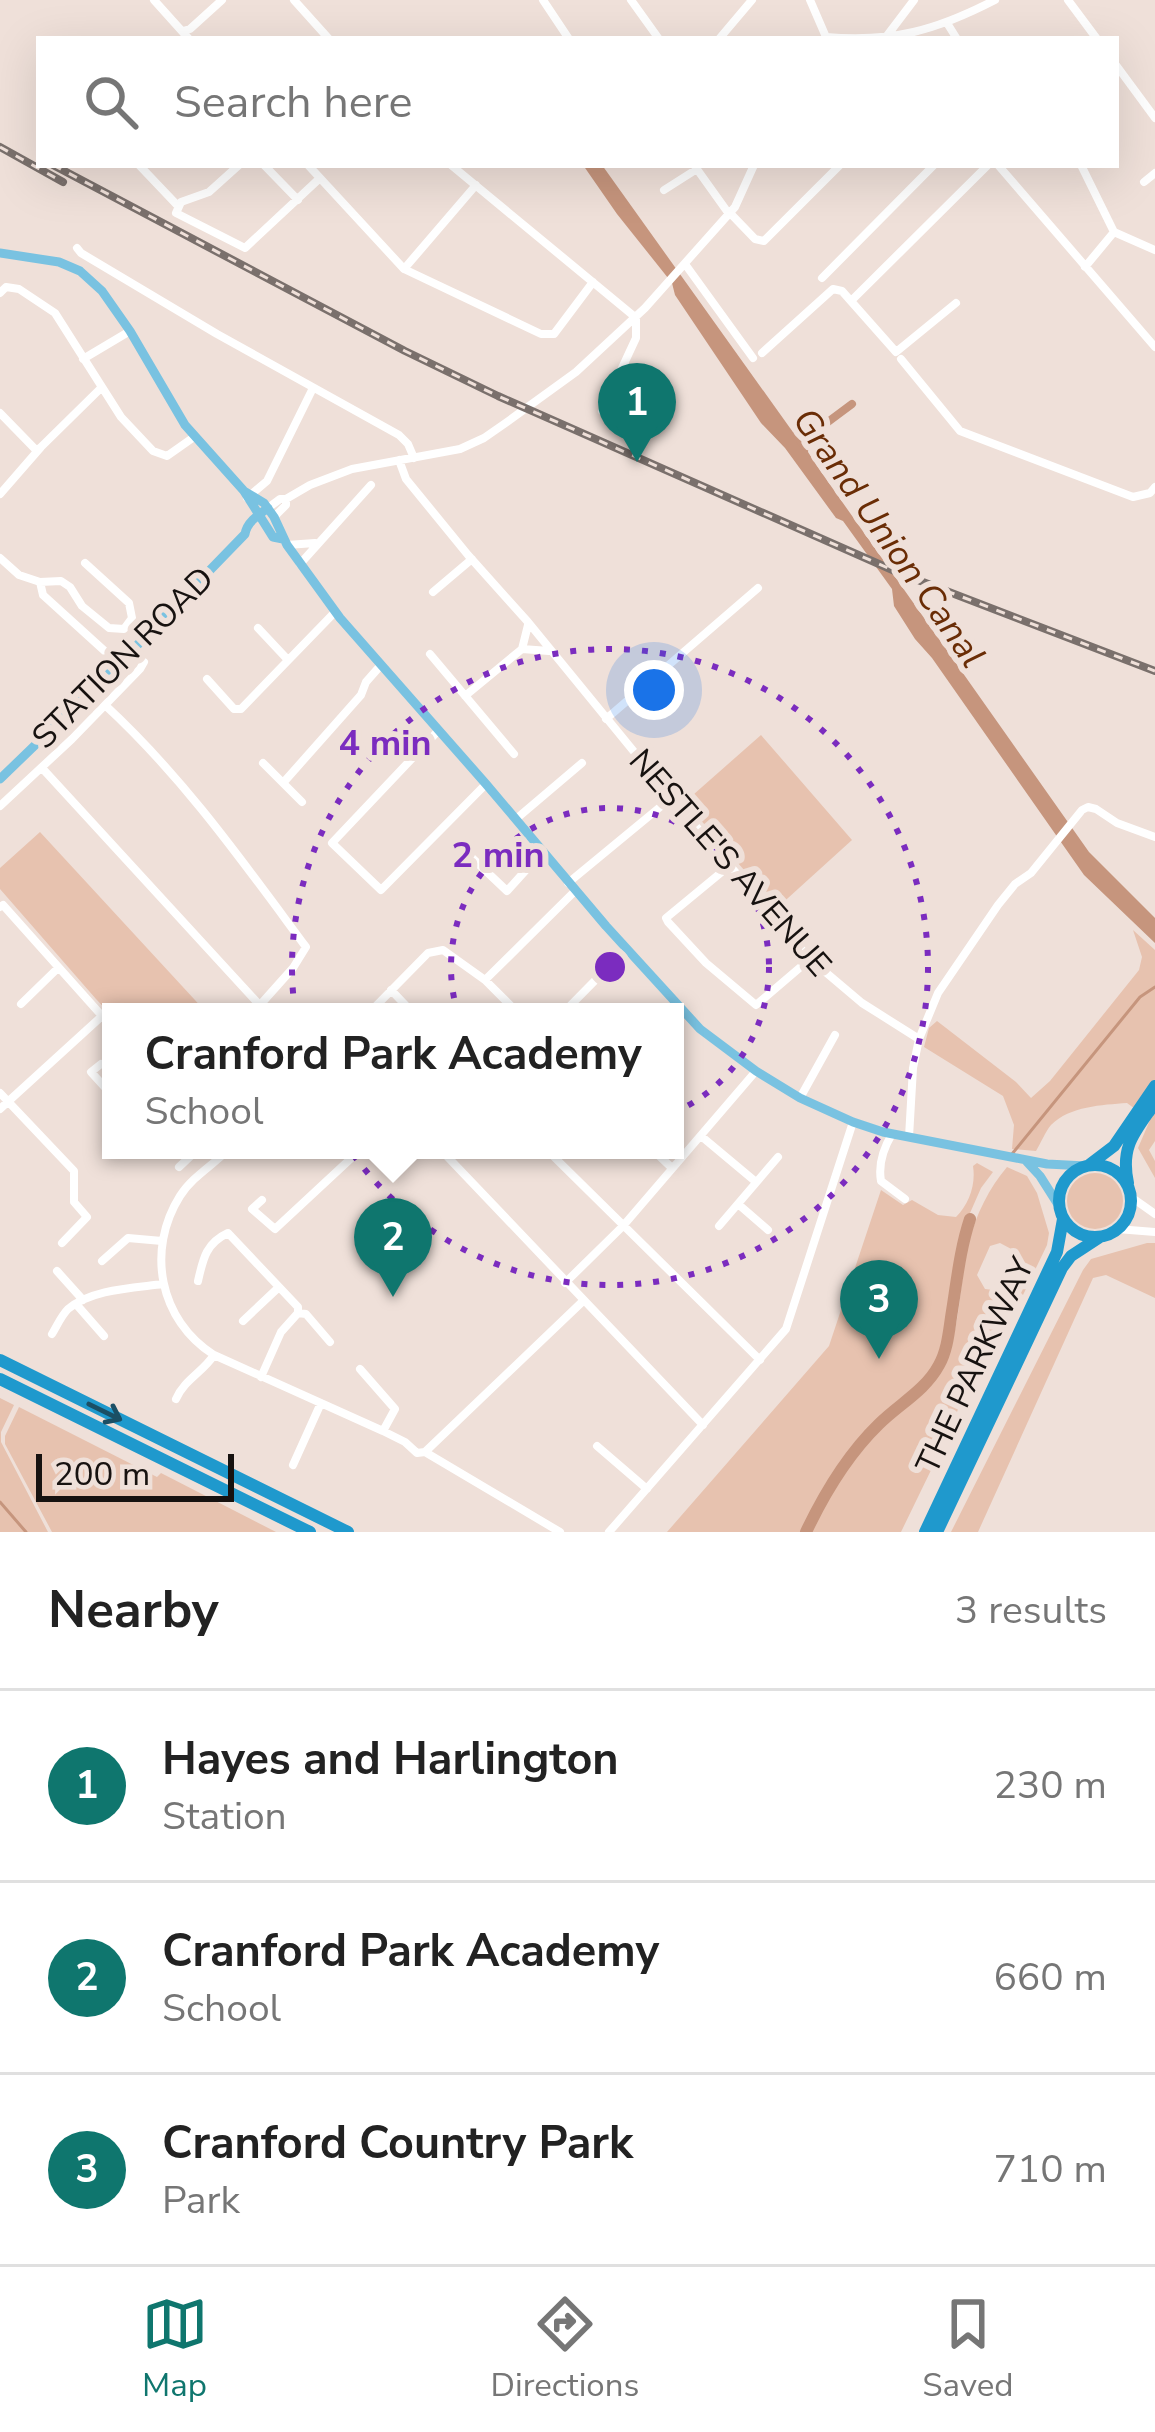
<!DOCTYPE html>
<style>
:root{--surface:#fff;--page:#f2f2f2;--text:#222;--muted:#767676;--line:#e0e0e0;--accent:#0f766e}
body{margin:0;font-family:"Nunito Sans",sans-serif;background:var(--page);color:var(--text)}
.scale{position:absolute;left:36px;bottom:30px;width:198px;box-sizing:border-box;padding-left:12px;border:6px solid #171210;border-top:0;font-size:33px;line-height:42px;white-space:nowrap;color:#171210;-webkit-text-stroke:9px #efe0d9;paint-order:stroke}
.you{position:absolute;left:654px;top:690px;width:42px;height:42px;margin:-30px;border:9px solid #fff;border-radius:50%;background:#1a73e8;box-shadow:0 0 0 18px #1a73e833}
.badge{display:grid;place-items:center;width:78px;height:78px;border-radius:50%;background:var(--accent);color:#fff;font-size:39px;font-weight:700}
.pin{position:absolute;translate:-50% -99px;filter:drop-shadow(0 3px 6px #0008)}
.pin::after{content:'';position:absolute;top:63px;width:42px;height:36px;background:inherit;clip-path:polygon(0 0,100% 0,50% 100%)}
.popup{position:absolute;left:102px;top:1003px;width:582px;height:156px;box-sizing:border-box;display:grid;place-content:center;border-radius:0px;background:var(--surface);filter:drop-shadow(0 3px 9px #0005);font-size:39px;white-space:nowrap;color:var(--muted)}
.popup b{font-size:45px;color:var(--text)}
.popup::after{content:'';position:absolute;left:50%;top:100%;margin-left:-24px;border:24px solid transparent;border-top-color:var(--surface)}
.list{margin:0;padding:0;list-style:none}
h2{display:flex;justify-content:space-between;align-items:center;height:156px;margin:0;padding:0 48px;font-size:51px}
h2 small{font-size:39px;font-weight:400;color:var(--muted)}
.list li{display:grid;grid-template-columns:78px 1fr auto;gap:36px;align-items:center;box-sizing:border-box;height:192px;padding:0 48px;border-top:3px solid var(--line)}
.list b{display:block;font-size:45px;white-space:nowrap}
.list p{margin:0;font-size:39px;white-space:nowrap;color:var(--muted)}
.list em{font-size:39px;font-style:normal;color:var(--muted)}
.icon{flex:none;width:66px;height:66px;fill:none;stroke:currentColor;stroke-width:2;stroke-linecap:round;stroke-linejoin:round}
.map{position:relative;flex:none;width:1155px;height:1532px;overflow:hidden}
.search{position:absolute;background:var(--surface);box-shadow:0 12px 48px #0002;left:36px;right:36px;top:36px;height:132px;display:flex;align-items:center;gap:30px;box-sizing:border-box;padding:0 42px;border-radius:0px;color:var(--muted);font-size:45px}
.sheet{height:732px;background:var(--surface)}
nav{display:flex;justify-content:space-around;align-items:center;box-sizing:border-box;height:168px;border-top:3px solid var(--line);background:var(--surface);font-size:33px;color:var(--muted)}
nav a{display:grid;justify-items:center;gap:6px}
nav .on{color:var(--accent)}
.map>svg:first-child{display:block}
.green{fill:#e7c2af}
.water{fill:#c6957d}
.lines{fill:none;stroke-linecap:round;stroke-linejoin:round}
.stream{stroke:#c6957d;stroke-width:3}
.canal{stroke:#c6957d;stroke-width:8}
.river{stroke:#c6957d;stroke-width:12}
.minor{stroke:#fff;stroke-width:8}
.major{stroke:#79c2e1;stroke-width:9}
.highway{stroke:#1f99cd;stroke-width:12}
.rail-casing{stroke:#7a706c;stroke-width:8}
.rail{stroke:#efe0d9;stroke-width:3;stroke-dasharray:9;stroke-linecap:butt}
.oneway{stroke:#1b4f65}
.ring{fill:none;stroke:#7b2cbf;stroke-width:6;stroke-dasharray:6 12}
.labels{text-anchor:middle;stroke-width:12;stroke-linejoin:round;paint-order:stroke}
.street-label{font-size:33px;fill:#171210;stroke:#efe0d9}
.water-label{font-size:36px;font-style:italic;fill:#6a2d06;stroke:#efe0d9}
.centre{fill:#7b2cbf;stroke:#efe0d9;stroke-width:6}
.ring-label{font-size:36px;text-anchor:middle;font-weight:bold;fill:#7b2cbf;stroke:#efe0d9;stroke-width:12;stroke-linejoin:round;paint-order:stroke}
</style>
<div class="map">
<svg width="1155" height="1532" viewBox="0 0 1155 1532">
<rect width="100%" height="100%" fill="#efe0d9"/>
<path class="green" d="M761,735L852,840L777,908L685,802Z
M40,832L206,1012H111V1015L96,999L0,889V868Z
M1133,930L1155,950V1141L1149,1150L1155,1161V1178L1138,1148L1150,1120L1127,1103C1102,1105 1070,1106 1051,1125C1045,1132 1041,1143 1036,1151L1012,1149L1014,1125L1003,1096L924,1047L929,1028L937,1021L1016,1082L1031,1098L1050,1081L1139,970L1142,957Z
M977,1163L993,1172L981,1188L963,1229L942,1353L913,1393L918,1397C964,1363 956,1292 969,1241C976,1215 989,1188 1007,1167L1027,1176L1037,1193L1049,1233L1047,1245L1023,1295L1014,1294L1006,1285L1017,1258L1015,1251L1000,1243L990,1246L977,1275L985,1289L993,1290L1005,1302L986,1345L974,1364L951,1429L901,1532H667L829,1346L881,1190L903,1205L912,1200L938,1215L956,1217C969,1204 976,1185 973,1166Z
M1067 1201a28 28 0 1 1 56 0a28 28 0 1 1-56 0Z
M1147,1243H1155V1298L1106,1275L1093,1278L978,1532H951L1083,1270L1091,1259Z
M0,1398L14,1405L1,1432V1442L48,1532H0Z
M19,1407L157,1477L161,1473L276,1532H52L5,1444V1436Z"/>
<path class="water" d="M583,165H602L790,428L793,432L802,433L809,443L808,452L819,469L1089,852L1155,918V943L1084,875L932,658L915,639L894,606L892,589L843,521L836,518L785,448L761,423L675,295L672,283L617,214Z"/>
<g class="lines">
<path class="stream" d="M1012,1154L1140,997L1155,987
M0,1502L26,1532"/>
<path class="canal" d="M801,442L852,404"/>
<path class="river" d="M806,1532C825,1492 847,1455 879,1424C899,1404 925,1391 939,1365C948,1349 949,1329 952,1311C957,1280 960,1249 970,1219"/>
<path class="minor" d="M154,0L189,39
M294,0L329,39
M543,0L569,39
M631,0L659,39
M810,0L826,37
M1068,0L1097,39
M947,23L957,39
M183,31L190,29L222,0
M826,37C892,43 937,30 995,0
M886,37L914,0
M719,39L752,0
M1116,65L1155,118
M139,165L178,206
M239,165L209,192L181,202L176,213L245,248L320,178
M264,165L298,200
M308,165L404,269L541,334H554L593,282
M451,165L635,317
M694,165L729,214
M998,165L1155,347
M1081,165L1114,232L1155,250
M1144,182L1155,173
M664,190L697,169
M730,213L755,239L764,241L840,165
M77,248L81,253L217,334L399,435L408,444L414,458
M685,264L753,358
M1085,267L1114,232
M404,269L476,185
M822,278L934,165
M0,293L6,287L19,289L55,313L121,417L153,451L167,456L194,437
M851,301L988,165
M762,353L833,289L842,291L896,352L956,303
M83,359L130,331
M901,359L960,431L1133,497L1150,493L1155,487
M602,411L636,338V319
M0,413L36,450
M399,460L406,479L468,555L528,622L676,803L810,959L862,1003L919,1039
M0,494L41,447L101,388
M247,498L267,481L313,388
M268,508L280,499H286L310,485L352,469L460,449L484,438L507,422L576,372L645,308L735,207L754,165
M274,517L286,505V499
M287,545L315,543
M0,558L19,575L40,582L61,581L70,587L82,606L109,628L124,629L132,618L129,603L85,563
M300,564L371,485
M40,582L43,595L119,664
M433,592L472,559
M258,628L288,660
M522,649L549,651
M430,654L514,754
M207,679L234,709H241L335,612
M465,696L522,649L528,625
M105,705C183,777 243,862 306,947L293,968L260,1005
M606,719L758,588
M438,731L332,843L381,890L486,784
M263,763L302,802
M42,768L266,1012
M283,783L361,695L366,682L381,665
M0,806L72,739L140,669L144,662
M516,819L582,763
M469,855L507,891L526,870L529,856L536,847
M729,866L666,918L668,922L706,963L756,1005L810,959
M568,883L671,798
M0,907L3,905L111,1026
M485,980L575,891
M391,990L412,1012
M21,1004L58,968
M370,1012L428,953L443,950L485,980L517,1012
M564,1012L626,949
M101,1064L91,1072L111,1094
M0,1093L74,1171V1202L87,1217L62,1243
M800,1098L835,1035
M0,1109L102,1016
M892,1134C883,1149 878,1164 881,1181L905,1199
M701,1136L756,1182
M909,1137L913,1068L919,1039L938,993L998,905L1015,884L1031,873L1082,810L1088,807L1096,809L1117,823L1155,837
M228,1150C213,1165 192,1177 180,1196C146,1250 159,1320 214,1355L383,1431L405,1442L417,1453L425,1452L582,1302
M441,1150L703,1425
M547,1150L760,1360
M653,1150L672,1168
M179,1167L197,1150
M1131,1197L1155,1214
M262,1200L252,1209L275,1229L360,1150
M738,1204L768,1230
M719,1226L778,1157
M1117,1229L1155,1232
M102,1261L128,1238L162,1241
M57,1271L83,1300
M198,1281C203,1259 206,1243 228,1233L298,1307V1313L281,1332L261,1377
M565,1283L623,1226L756,1071
M76,1304L104,1336
M298,1313L306,1314L330,1342
M243,1321L279,1287
M52,1334C57,1326 61,1316 68,1309C92,1289 134,1288 163,1284
M360,1369L395,1409L383,1431
M176,1399C184,1380 203,1372 214,1355
M597,1446L647,1489
M425,1452L560,1532
M293,1465L321,1403
M609,1532L786,1329L853,1122"/>
<path class="major" d="M0,253L59,262L80,271L102,291L130,331L185,425L244,491L264,503L274,517L287,545L340,618L486,784L606,926L700,1029L756,1071L800,1098L853,1122L883,1132L1047,1164L1086,1166
M244,491L273,537L283,539
M0,779L119,664L245,534C247,522 258,515 268,508
M1027,1162L1040,1176L1059,1206"/>
<path class="highway" d="M1059 1201a36 36 0 1 1 72 0a36 36 0 1 1-72 0Z
M1089,1165L1114,1146L1155,1086
M1128,1183C1120,1146 1135,1132 1155,1103
M0,1360L348,1532
M0,1379L310,1532
M925,1532L1057,1252L1063,1219
M937,1532L1062,1268L1071,1256L1100,1237"/>
<defs>
<path id="rail" d="M0,147L63,182
M53,165L405,351L498,396L897,572L1155,671"/>
</defs>
<use href="#rail" class="rail-casing"/>
<use href="#rail" class="rail"/>
</g>
<defs><path id="oneway-shaft" d="M-6 0H5M1.5-3L5.5 0L1.5 3" fill="none" stroke-width="1.6" stroke-linecap="round" stroke-linejoin="round" transform="scale(3)"/></defs>
<use class="oneway" href="#oneway-shaft" transform="translate(105 1412) rotate(26)"/>
<g class="ring">
<circle cx="610" cy="967" r="159"/>
<circle cx="610" cy="967" r="318"/>
</g>
<g class="labels">
<g class="street-label">
<text transform="translate(122 657) rotate(-45)" y="12">STATION ROAD</text>
<text transform="translate(731 862) rotate(49)" y="12">NESTLE'S AVENUE</text>
<text transform="translate(974 1365) rotate(-65)" y="12">THE PARKWAY</text>
</g>
<g class="water-label">
<text transform="translate(890 537) rotate(55)" y="13">Grand Union Canal</text>
</g>
</g>
<circle cx="610" cy="967" r="18" class="centre"/>
<g class="ring-label">
<text x="385" y="755">4 min</text>
<text x="498" y="867">2 min</text>
</g>
</svg>
<div class="scale">200 m</div>
<div class="you"></div>
<div class="pin badge" style="left:637px;top:462px">1</div>
<div class="pin badge" style="left:393px;top:1297px">2</div>
<div class="popup"><b>Cranford Park Academy</b>School</div>
<div class="pin badge" style="left:879px;top:1359px">3</div>
<div class="search"><svg class="icon" aria-label="search" viewBox="0 0 24 24"><circle cx="10" cy="10" r="6"/><path d="M15 15l6 6"/></svg>Search here</div>
</div>
<section class="sheet">
<h2>Nearby<small>3 results</small></h2>
<ul class="list">
<li><span class="badge">1</span><div><b>Hayes and Harlington</b><p>Station</p></div><em>230 m</em></li>
<li><span class="badge">2</span><div><b>Cranford Park Academy</b><p>School</p></div><em>660 m</em></li>
<li><span class="badge">3</span><div><b>Cranford Country Park</b><p>Park</p></div><em>710 m</em></li>
</ul>
</section>
<nav>
<a class="on"><svg class="icon" aria-label="map" viewBox="0 0 24 24"><path d="M3 6l6-2 6 2 6-2v14l-6 2-6-2-6 2zM9 4v14M15 6v14"/></svg>Map</a>
<a><svg class="icon" aria-label="directions" viewBox="0 0 24 24"><path d="M12 3l9 9-9 9-9-9zM9 14v-3h6M13 9l2 2-2 2"/></svg>Directions</a>
<a><svg class="icon" aria-label="saved" viewBox="0 0 24 24"><path d="M7 4h10v16l-5-4-5 4z"/></svg>Saved</a>
</nav>
